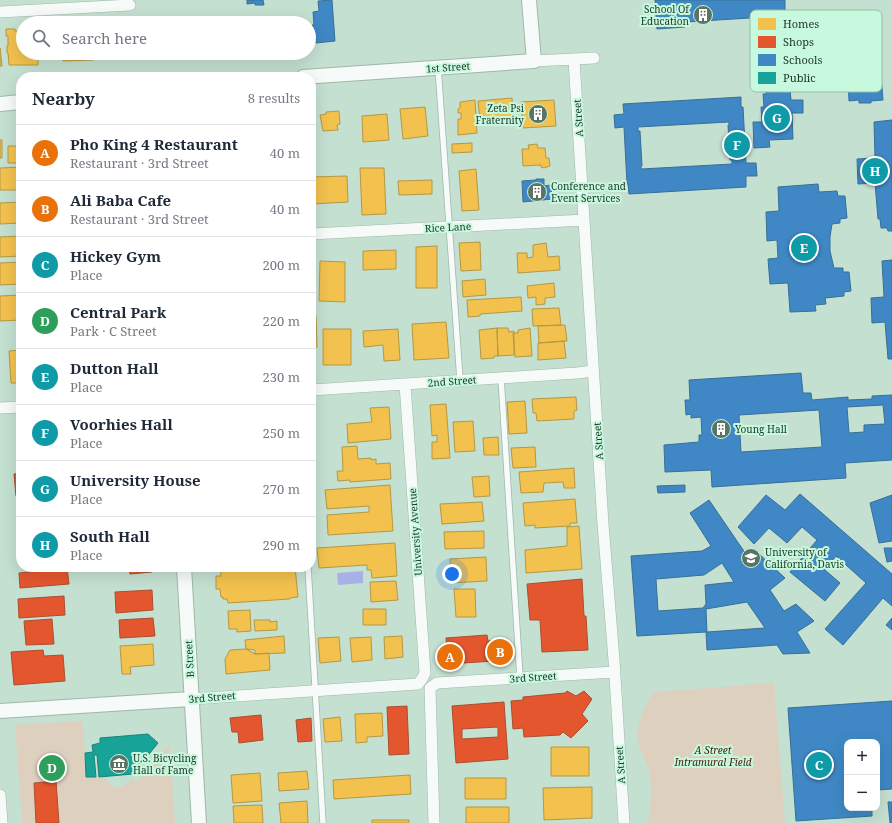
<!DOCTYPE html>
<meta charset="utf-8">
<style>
:root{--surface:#fff;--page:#f6f6f7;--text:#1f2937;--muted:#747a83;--line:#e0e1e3;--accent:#d93025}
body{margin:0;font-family:"Noto Serif",serif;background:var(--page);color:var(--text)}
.controls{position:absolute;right:12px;bottom:12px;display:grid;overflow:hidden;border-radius:8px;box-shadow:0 4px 16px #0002}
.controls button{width:36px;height:36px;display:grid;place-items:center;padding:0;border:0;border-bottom:1px solid var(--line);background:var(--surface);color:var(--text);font:20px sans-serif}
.you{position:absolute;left:452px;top:574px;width:14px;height:14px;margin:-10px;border:3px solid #fff;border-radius:50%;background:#1a73e8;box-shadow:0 0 0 6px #1a73e833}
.badge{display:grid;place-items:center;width:26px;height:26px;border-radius:50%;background:var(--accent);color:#fff;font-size:13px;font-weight:700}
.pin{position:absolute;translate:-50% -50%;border:2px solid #fff;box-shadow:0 1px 4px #0006}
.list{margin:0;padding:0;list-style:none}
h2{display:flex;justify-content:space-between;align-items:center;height:52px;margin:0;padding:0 16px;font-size:17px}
h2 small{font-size:13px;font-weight:400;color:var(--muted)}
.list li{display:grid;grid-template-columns:26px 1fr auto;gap:12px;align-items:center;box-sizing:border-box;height:56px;padding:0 16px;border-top:1px solid var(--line)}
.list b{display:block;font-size:15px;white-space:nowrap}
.list p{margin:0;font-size:13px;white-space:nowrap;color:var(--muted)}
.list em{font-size:13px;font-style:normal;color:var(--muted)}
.icon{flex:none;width:22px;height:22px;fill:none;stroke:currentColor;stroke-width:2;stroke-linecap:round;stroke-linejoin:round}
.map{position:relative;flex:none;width:892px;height:823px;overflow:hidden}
.search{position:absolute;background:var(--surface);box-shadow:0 4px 16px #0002;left:16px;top:16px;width:300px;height:44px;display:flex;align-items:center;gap:10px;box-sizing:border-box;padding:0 14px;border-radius:22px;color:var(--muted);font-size:15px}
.panel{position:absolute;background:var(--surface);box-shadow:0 4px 16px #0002;left:16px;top:72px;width:300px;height:500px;border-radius:16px}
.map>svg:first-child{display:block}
.green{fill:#ded0bf}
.water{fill:#a7b1e7}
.homes{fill:#f2c14e;stroke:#b49844}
.shops{fill:#e4572e;stroke:#aa4e2e;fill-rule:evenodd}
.schools{fill:#3f88c5;stroke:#377097;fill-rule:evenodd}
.public{fill:#17a398;stroke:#1b8378}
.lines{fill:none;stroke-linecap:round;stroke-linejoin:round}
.service-casing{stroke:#a1b6ab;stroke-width:7}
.minor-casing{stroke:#a1b6ab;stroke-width:12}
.tertiary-casing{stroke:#a1b6ab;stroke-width:16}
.service{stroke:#f6faf8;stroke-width:5.5}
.minor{stroke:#f6faf8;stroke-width:11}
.tertiary{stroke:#f6faf8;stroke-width:14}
.labels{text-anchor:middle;stroke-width:4;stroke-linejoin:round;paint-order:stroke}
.poi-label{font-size:10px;fill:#23382d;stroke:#c6f9dd;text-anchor:start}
.street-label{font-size:10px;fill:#23382d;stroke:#c6f9dd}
.park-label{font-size:10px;font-style:italic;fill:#471b09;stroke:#c6f9dd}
.key{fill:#c6f9dd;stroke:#95bfa8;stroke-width:1}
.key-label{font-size:11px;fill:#23382d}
</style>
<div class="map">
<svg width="892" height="823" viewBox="0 0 892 823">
<rect width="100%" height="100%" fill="#c4e0d1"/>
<path class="green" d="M774,683L785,823H648C651,804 653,786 648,768C645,757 637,747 637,736C637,722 646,704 653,692Z
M83,721L86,777H105C110,792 123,789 132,779L137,782L170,744L175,823H22L15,725Z"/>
<path class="water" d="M363,571V583L338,585L337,573Z"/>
<path class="homes" d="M6,29H15V31L23,30V53H38V65H9L8,53H7V46H8V36H6Z
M0,48L2,66H0Z
M63,53H94V60L63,61Z
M102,53H133V55H131V58L102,59Z
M512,98L513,117L499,118L498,120L480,121L478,101Z
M475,100L477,133L458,135V119H461V113H458V109L460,108V102Z
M554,100L556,126L523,128L521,102Z
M425,107L428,136L403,139L400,109Z
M339,111L340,124L337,125L338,130L323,131L320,115L326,114V112Z
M387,114L389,140L363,142L362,116Z
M0,140H2V158H0Z
M472,143V152L452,153V144Z
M537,144L538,148H545L546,158H549L550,166L544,168L541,167V165L523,166L522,149H529L528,145Z
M8,146H21V163H8Z
M21,167V190H0V168Z
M360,168H384L386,214L362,215Z
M476,169L479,210L462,211L459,171Z
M347,176L348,202L312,204L311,177Z
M432,180V194L399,195L398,181Z
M21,202V223L0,224V203Z
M21,236V256L0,257V237Z
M480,242L481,270L461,271L459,243Z
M546,243L548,257L559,256L560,270L518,273L517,253H527V258L533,257V245Z
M437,246V288H416V247Z
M396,250V269L363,270V251Z
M320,261L345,262V302L319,301Z
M21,262V284L0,285V263Z
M485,279L486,295L463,297L462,281Z
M554,283L555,297L545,298V304L536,305V297L528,298L527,286Z
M21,295V320L0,321V296Z
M521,297L522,311L480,314V316L468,317L467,300Z
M559,308L561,325L533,326L532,309Z
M311,316H316L317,347L311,348Z
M446,322L449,358L414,360L412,324Z
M565,325L567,341L539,343L538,326Z
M497,328H508L509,332L514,331V355L498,356Z
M497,328L498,356H494V358L481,359L479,330Z
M530,328L532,356L515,357L513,333H518V330Z
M323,329H351V365H323Z
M398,329L400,360L384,361L383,345L364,347L363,331Z
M564,341L566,358L538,360V343Z
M21,350V383H11L9,351Z
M576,397L577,410L574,411V419L537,421L536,413H533L532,399Z
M525,401L527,433L509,434L507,402Z
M446,404L450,458L432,459V442H437V435L432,436L430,405Z
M389,407L391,439L348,443L347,424L372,422L370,408Z
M473,421L475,451L455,452L453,422Z
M498,437L499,455H484L483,438Z
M357,446L358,459L371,458V460L376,459V464L390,463L391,479L350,482V480L338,481L337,471H343L342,447Z
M535,447L536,467L513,468L511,448Z
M574,468L575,488H564L563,482L544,483L543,492L521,493L519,472Z
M489,476L490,496L474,497L472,477Z
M390,485L393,531L328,535L327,515L369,512V506L327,509L325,490Z
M575,499L577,523H570V526L535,528V525L525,526L523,503Z
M482,502L484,521L442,524L440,504Z
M579,526L582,569L526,573L525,550L567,546V527Z
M484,531V548L445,549L444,532Z
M395,543L397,576L372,578L371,570H367V565L319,568L317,548Z
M486,557L487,581L451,583L450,559Z
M220,567H295L298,597L290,598V599L228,603L227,599H223V597H221L220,589H216V576H221Z
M396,581L398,600L371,602L370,582Z
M454,589H475L476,617H456Z
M363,609H386V625H363Z
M250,610L251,631L237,632V629H229L228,611Z
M254,620H270V622L277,621V630L255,631Z
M284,636L285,653L255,654V650L246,649L245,640Z
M402,636L403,657L385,659L384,637Z
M339,637L341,661L320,663L318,638Z
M371,637L372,660L352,662L350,638Z
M153,644L154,665L130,667L131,674H122L120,646Z
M246,649L255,654L269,653L270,670L226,674L225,659L230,650Z
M382,713L383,736L367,737V742L356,743L355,714Z
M340,717L342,741L325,742L323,719Z
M551,747H589V776H551Z
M307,771L309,789L279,791L278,773Z
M260,773L262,801L233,803L231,775Z
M410,775L411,794L334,799L333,780Z
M465,778H506V799H465Z
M592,787V818L544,820L543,788Z
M307,801L308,823H281L279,803Z
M262,805L263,823H234L233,806Z
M466,807H509V823H466Z
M372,820H409V823H372Z"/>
<path class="shops" d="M21,473V495L16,496L14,474Z
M19,501H21V545H20L18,530H21Z
M39,567H67L69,584L20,588L19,573L40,571Z
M92,567H152V572L130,574L129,568L92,570Z
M582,579L584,616H586L588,650L542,652L540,620H530L527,584Z
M152,590L153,610L116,613L115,592Z
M64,596L65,615L19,618L18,599Z
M153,618L155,636L120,638L119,620Z
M52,619L54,644L26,645L24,621Z
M487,635L488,641L507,639L510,660L448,664L446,638Z
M43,650L44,656L63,655L65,681L14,685L11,652Z
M567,691L576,696L584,691L592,699L582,714L588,721L571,738L563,732L560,735L524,737L523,728L513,729L511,701L523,700V697L565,693Z
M504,702L508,759L456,763L452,706ZM498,727V737L462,739V729Z
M407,706L409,754L389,755L387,707Z
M261,715L263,740L239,743L238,732H232L230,718Z
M311,718L312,741L298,742L296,720Z
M56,781L59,823H36L34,783Z"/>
<path class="schools" d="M247,0H263L264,5H255V3L247,4Z
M332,0L335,41L316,43L315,34H313L312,25H314L313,12L319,11L318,1Z
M655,0H785V10L750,12V18L685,22V27L657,29Z
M248,53H287V55L257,57V56H249Z
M876,70V76L881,75L883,100L871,101V103H859V100L849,101L848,78L853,77L852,72Z
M790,89L791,100H803V113H792L793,139L769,140L770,147L754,148L753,122H762L761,107H764L763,94H766V91Z
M741,97V107H743L746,163H756L757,176H746V187L629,194L628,184H627L624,127L615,128L614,115L624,114L623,104ZM729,122V125H728L730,160H732V164L641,169V166H642L640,131H638V127Z
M892,120V231H888L887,228H881L880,219H878L875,183L858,184L857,159L875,158L874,122Z
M536,179H544V186L551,185L552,199L523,202L522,181L536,180Z
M818,184L819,192L837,191L838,196H845L847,218L840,219V223L832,224L830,237V251L834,268H843V272H849L851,291L844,292V296L825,298L826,304L815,305L816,311L790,312L788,283L770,284L768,259L778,258L777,240L767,241L766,212L779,211L778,187Z
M892,260V359H888L885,322L872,323L871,298L884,297L882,261Z
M801,373L803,393H811L812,400L848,397V400L872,399V396L892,395V460L845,463L846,478L712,487L711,470L665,472L664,445L699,442V435H702L701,417L691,418V414L686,415L685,400H690L689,380ZM883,405L885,424L864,425V432L849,433L847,407ZM819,410L822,447L741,452L739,415Z
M685,485V492L658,493L657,486Z
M800,494L892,574V606L883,598L843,645L825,629L866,583L836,556L825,570L840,583L825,601L790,572L817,540L802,527L787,543L769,528L754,544L738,527L766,495L785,510Z
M892,495V541L879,543L870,503Z
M709,500L750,560L758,553L785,578L770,590L784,611L796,604L814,621L797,632L810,653L783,654L777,645L707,650L706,632L637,636L631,556L702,551L711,546L690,513ZM722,563L734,582L705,585L706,604L703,608L658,611L656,579L704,575ZM747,602L765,628L707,632L706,609Z
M884,548H892V561L887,562Z
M892,618V630L886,625Z
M892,701V789L877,790V742H847V808H872V816L796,821L788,708Z
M888,802H892V823H890Z"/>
<path class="public" d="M148,734L158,743L133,774L99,777L97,755H94L96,777H86L85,753L93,752L92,745L100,743V738Z"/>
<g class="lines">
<defs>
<path id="service" d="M438,67L460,380
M501,378L520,677
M308,567L323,823"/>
<path id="minor" d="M0,12L130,5
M574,60L603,524L614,660L624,823
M534,61L594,58
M311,234L584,220
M311,390L577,373L593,371
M0,408L21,407
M191,699L418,684L422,679L425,673L405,384
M0,795L2,823
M434,823L430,688L437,683L614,672"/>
<path id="tertiary" d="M303,77L534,61L529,0
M0,104L21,102
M184,567L199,823
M0,711L191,699"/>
</defs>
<use href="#service" class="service-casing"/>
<use href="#minor" class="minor-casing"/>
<use href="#tertiary" class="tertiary-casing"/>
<use href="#service" class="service"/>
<use href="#minor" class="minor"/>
<use href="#tertiary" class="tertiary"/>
</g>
<defs>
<symbol id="building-disc" viewBox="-11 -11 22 22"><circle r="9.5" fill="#5b7366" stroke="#c6f9dd"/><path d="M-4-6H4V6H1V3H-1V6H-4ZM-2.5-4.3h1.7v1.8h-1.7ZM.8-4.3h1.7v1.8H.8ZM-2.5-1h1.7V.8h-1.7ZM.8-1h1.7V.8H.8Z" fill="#fff"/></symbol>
<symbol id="university-disc" viewBox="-11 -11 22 22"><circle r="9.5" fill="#5b7366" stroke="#c6f9dd"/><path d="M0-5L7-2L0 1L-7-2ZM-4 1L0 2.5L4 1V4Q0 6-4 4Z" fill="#fff"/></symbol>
<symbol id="museum-disc" viewBox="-11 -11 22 22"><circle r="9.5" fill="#5b7366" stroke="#c6f9dd"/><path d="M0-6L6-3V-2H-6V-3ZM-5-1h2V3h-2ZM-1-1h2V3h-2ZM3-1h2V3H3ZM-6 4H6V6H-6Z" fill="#fff"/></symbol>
</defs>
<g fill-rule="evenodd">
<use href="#building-disc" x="692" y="4" width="22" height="22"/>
<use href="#building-disc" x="527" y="103" width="22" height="22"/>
<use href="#building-disc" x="526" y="181" width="22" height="22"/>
<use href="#building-disc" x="710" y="418" width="22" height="22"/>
<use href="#university-disc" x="740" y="547" width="22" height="22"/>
<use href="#museum-disc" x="108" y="753" width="22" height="22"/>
</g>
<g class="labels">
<g class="poi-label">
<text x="689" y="13" text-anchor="end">School Of<tspan x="689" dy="12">Education</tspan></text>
<text x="524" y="112" text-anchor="end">Zeta Psi<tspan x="524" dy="12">Fraternity</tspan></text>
<text x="551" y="190">Conference and<tspan x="551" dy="12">Event Services</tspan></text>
<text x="735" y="433">Young Hall</text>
<text x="765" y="556">University of<tspan x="765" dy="12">California, Davis</tspan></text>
<text x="133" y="762">U.S. Bicycling<tspan x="133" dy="12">Hall of Fame</tspan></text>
</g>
<g class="street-label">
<text transform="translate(448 67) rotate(-4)" y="4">1st Street</text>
<text transform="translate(578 118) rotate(-94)" y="4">A Street</text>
<text transform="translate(448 227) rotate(-3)" y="4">Rice Lane</text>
<text transform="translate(452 381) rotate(-4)" y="4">2nd Street</text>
<text transform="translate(598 441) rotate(-94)" y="4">A Street</text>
<text transform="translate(415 532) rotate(-94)" y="4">University Avenue</text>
<text transform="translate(189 659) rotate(-93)" y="4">B Street</text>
<text transform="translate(533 677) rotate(-4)" y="4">3rd Street</text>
<text transform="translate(212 697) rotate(-5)" y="4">3rd Street</text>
<text transform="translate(620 765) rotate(-94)" y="4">A Street</text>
</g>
<g class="park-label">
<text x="713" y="754">A Street<tspan x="713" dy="12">Intramural Field</tspan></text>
</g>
</g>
<rect x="750" y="10" width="132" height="82" rx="6" class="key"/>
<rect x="758" y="18" width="18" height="12" fill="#f2c14e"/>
<rect x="758" y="36" width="18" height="12" fill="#e4572e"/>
<rect x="758" y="54" width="18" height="12" fill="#3f88c5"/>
<rect x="758" y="72" width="18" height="12" fill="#17a398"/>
<g class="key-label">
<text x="783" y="28">Homes</text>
<text x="783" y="46">Shops</text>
<text x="783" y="64">Schools</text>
<text x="783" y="82">Public</text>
</g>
</svg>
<div class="controls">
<button>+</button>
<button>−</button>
</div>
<div class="you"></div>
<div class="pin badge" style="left:450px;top:657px;background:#e8710a">A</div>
<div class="pin badge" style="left:500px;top:652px;background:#e8710a">B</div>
<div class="pin badge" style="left:819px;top:765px;background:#0f9aa8">C</div>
<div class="pin badge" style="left:52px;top:768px;background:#2e9e5b">D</div>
<div class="pin badge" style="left:804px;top:248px;background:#0f9aa8">E</div>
<div class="pin badge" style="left:737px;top:145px;background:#0f9aa8">F</div>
<div class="pin badge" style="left:777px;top:118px;background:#0f9aa8">G</div>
<div class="pin badge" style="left:875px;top:171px;background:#0f9aa8">H</div>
<div class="search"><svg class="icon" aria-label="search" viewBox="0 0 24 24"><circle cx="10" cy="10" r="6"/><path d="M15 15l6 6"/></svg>Search here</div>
<section class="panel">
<h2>Nearby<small>8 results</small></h2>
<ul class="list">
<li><span class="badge" style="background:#e8710a">A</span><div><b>Pho King 4 Restaurant</b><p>Restaurant · 3rd Street</p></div><em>40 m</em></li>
<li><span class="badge" style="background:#e8710a">B</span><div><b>Ali Baba Cafe</b><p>Restaurant · 3rd Street</p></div><em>40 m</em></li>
<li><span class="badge" style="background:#0f9aa8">C</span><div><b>Hickey Gym</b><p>Place</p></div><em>200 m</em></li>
<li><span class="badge" style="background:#2e9e5b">D</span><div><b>Central Park</b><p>Park · C Street</p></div><em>220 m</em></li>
<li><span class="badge" style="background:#0f9aa8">E</span><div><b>Dutton Hall</b><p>Place</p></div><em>230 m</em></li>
<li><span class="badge" style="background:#0f9aa8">F</span><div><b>Voorhies Hall</b><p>Place</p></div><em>250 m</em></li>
<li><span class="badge" style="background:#0f9aa8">G</span><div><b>University House</b><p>Place</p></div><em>270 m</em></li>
<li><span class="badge" style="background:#0f9aa8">H</span><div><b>South Hall</b><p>Place</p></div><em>290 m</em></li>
</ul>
</section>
</div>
